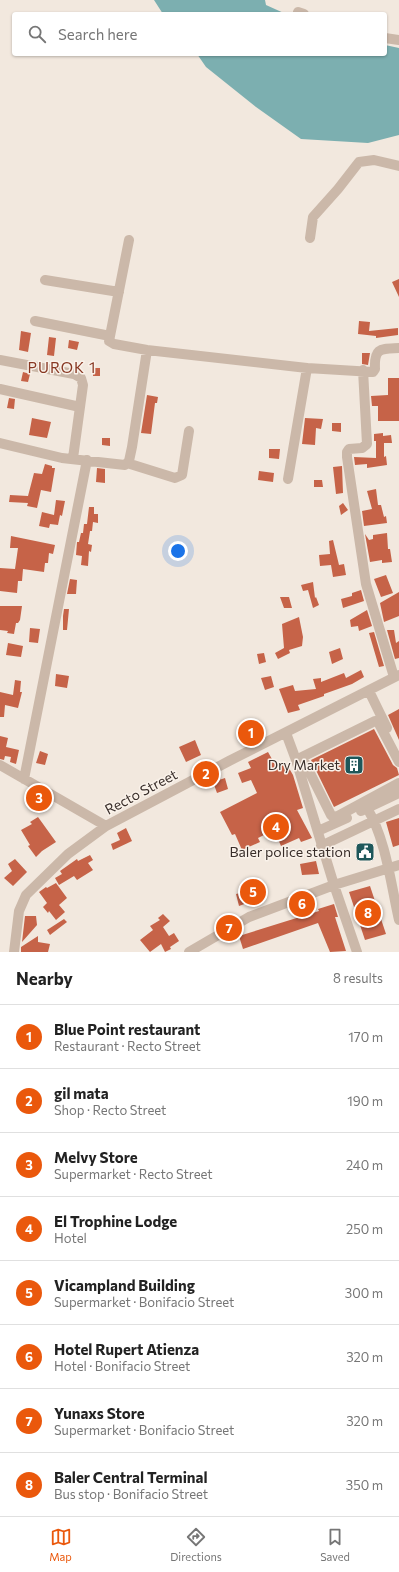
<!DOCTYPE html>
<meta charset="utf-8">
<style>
:root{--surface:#fff;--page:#f6f6f6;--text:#222;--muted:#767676;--line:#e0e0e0;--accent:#ea580c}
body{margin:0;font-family:Commissioner,sans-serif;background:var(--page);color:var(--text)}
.you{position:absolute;left:178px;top:551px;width:14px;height:14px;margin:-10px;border:3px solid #fff;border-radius:50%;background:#1a73e8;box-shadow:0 0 0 6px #1a73e833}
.badge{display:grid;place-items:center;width:26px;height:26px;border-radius:50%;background:var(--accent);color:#fff;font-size:13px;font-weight:700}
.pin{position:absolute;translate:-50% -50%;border:2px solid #fff;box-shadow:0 1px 4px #0006}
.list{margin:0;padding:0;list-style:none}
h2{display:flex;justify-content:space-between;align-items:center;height:52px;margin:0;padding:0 16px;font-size:17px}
h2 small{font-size:13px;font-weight:400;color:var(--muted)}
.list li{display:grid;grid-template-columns:26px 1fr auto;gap:12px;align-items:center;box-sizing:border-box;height:64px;padding:0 16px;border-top:1px solid var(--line)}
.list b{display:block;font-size:15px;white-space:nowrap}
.list p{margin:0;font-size:13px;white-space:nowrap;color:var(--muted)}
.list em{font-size:13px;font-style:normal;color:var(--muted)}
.icon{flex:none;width:22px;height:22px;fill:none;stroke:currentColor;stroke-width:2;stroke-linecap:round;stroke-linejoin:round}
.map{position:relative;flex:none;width:399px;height:952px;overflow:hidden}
.search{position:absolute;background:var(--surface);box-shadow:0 1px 3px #0004;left:12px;right:12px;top:12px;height:44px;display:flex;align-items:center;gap:10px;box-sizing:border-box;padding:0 14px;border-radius:4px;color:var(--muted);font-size:15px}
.sheet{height:564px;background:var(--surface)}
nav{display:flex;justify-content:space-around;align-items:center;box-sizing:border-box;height:56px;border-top:1px solid var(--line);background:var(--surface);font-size:11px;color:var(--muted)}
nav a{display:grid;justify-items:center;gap:2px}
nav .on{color:var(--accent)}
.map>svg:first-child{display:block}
.water{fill:#7cafb0}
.building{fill:#c66348}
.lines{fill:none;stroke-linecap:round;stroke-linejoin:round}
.minor{stroke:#cbb8a9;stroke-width:10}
.labels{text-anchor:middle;stroke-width:3;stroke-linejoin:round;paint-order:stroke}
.poi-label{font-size:14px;fill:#382d29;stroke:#faf2ea;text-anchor:end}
.street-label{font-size:14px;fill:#382d29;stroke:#faf2ea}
.neighbourhood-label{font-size:15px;letter-spacing:1px;fill:#873722;stroke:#faf2ea}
</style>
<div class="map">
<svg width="399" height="952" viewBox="0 0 399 952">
<rect width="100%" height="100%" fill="#f2e8de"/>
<path class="water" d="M154,0H265L266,5L286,14H163Z
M385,45L399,48V135L368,143L301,139L256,107L206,67L197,54H385Z"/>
<path class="building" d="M399,279V297L392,282Z
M359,321L370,322L369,331L398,328V335L376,338V336L358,334Z
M21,331L31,333L28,352L19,350Z
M49,337L56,338L54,356L47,355Z
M69,340L79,342L77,350L68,348Z
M362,353H370L368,365L362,364Z
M93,368H100V376H93Z
M23,372L30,374L28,382L21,381Z
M388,378H399V421H378V406H372L371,396L388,395Z
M147,395L158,397L157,403H155L151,434L141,433Z
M9,398L15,399L14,409L7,408Z
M32,418L51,422L47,438L29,435Z
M305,418L323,419L321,429L316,428L315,445L302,444Z
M332,423H341V432L332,431Z
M383,433V436L391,435L392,443H384V457L386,456L387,465L367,468V464L355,465L354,457L376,458V441H374V434Z
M102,438H110V446L102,445Z
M269,449H280L279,459L269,458Z
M45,464L52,466V468H55L51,492L41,490L37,508L27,506L28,503L9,502L10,495L28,496L34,473L42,474Z
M342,466L343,493L336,494L333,467Z
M97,468L105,469V483L96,482Z
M259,471L274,473L273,482L258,480Z
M314,480H322L323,487H314Z
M376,489L378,505H381L384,517L386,516L387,523L364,526L362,511L372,509L367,491Z
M56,500L65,501L62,516L60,515L58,525L50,524L49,528L39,526L42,512L54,515Z
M343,503L348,510L341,515L339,506Z
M89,507H94V514H98V523L93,522L92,531H90L88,544L92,545L91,552L89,551L88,566L81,565L82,556L76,555L77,542H79L81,533H83L84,524H87Z
M387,533L388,549H390L392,562L382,563V560L370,562L365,534L369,540L373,539V535Z
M11,536L55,545L53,554L49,553L48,563H45L44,572L23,569L22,581H18L17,593L0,591V568L15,569L18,548H10Z
M333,540L339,565L344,564L346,575L333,577L331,565L320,566L319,555L330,554L329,541Z
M386,575L393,593L381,597L374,579Z
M70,579L77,580L76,594H67Z
M313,582L315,598L316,597L319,605L313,608L308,590L303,591L301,585Z
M361,590L364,601L343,608L341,599L352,596V593Z
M399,592V616L384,622L380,603Z
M280,597H289L292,608H284Z
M0,606H22L20,620L18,623H16L14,634L7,633L8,631L0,630Z
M64,609H69L67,630H63V616Z
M367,610L372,626L359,631L358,626L351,627L350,620Z
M299,617L303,637L302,646L289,650L290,653L278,659L275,653L284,648L282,624Z
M30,628L40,629L38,643L29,642Z
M387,630H394L396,643L399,641V658L395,659Z
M374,632L384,666L379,667L369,633Z
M8,643L23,646L21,657L6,655Z
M340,648L343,659L332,664L329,652Z
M264,653L266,662L259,664L257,654Z
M361,670L364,677L352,684L324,694V696L298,705L300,710L288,713L279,689L293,685L295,691L316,689L313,679L321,678V682L344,673L346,678Z
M56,674L69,676L67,688L55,686Z
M271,676L274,687L265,690L261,678Z
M15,680L21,681L20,692H22L18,708L5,705L4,717H0V692L13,695Z
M399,709V740L388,715Z
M250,725L254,735L246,738L242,728Z
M374,729L393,765L397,768L399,775L334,807L311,760Z
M0,736L8,738L6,747L19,750L16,764L10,762L11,757L5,756L4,760L0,759Z
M195,740L201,755L186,762L179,747Z
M40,751L48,754L45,765L36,763Z
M268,752L277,768L286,763L293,775L303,808L297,810L312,838L301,842L299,838L281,846L274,830L258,838L260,842L242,850L235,834L232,835L220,812L257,793L251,780L242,783L238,773L251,768L248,762Z
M225,778L228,789L217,793L213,782Z
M34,794L42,803L35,809L27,800Z
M38,817L56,842L42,851L36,857L28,846L30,845L21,830L32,824L30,822Z
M399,818V845L393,847L386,822Z
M126,828L132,841L113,850L111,844L120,840L117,833Z
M90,855L93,860L88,863L93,870L77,880L74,876L59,885L55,878L62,874L60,871L77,859L78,861Z
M15,859L27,872L13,886L4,878L12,871L8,864Z
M316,861L319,874L302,875L300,864Z
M257,878L261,898L247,901V903L239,906L236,894L249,891L247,881Z
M56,883L67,898L59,905L65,912L56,920L49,911L48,913L43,907L47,903L39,892L46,887L47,888Z
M370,886L386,934L365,940L349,892Z
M334,904L338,917H335L346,951L330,952L318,923L243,949L239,936L319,911L318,909Z
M163,914L170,921L163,927L169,936L174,933L179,941L170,947L171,949L165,952L161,944L150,952L140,940L153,930L150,926L160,920L158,918Z
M25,916H36L37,925L22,942Z
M64,919L67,922L50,935L47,930Z
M38,936V942L50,944L48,952H21V947Z"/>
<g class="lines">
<path class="minor" d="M298,12L304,14
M385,38L399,40
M310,238L313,217L338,189L359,162L374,160L399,166
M129,240L110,336L109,341L114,344L147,350L307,368L373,372L375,369C374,347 381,349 399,348
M45,280L119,292
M35,321L110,336
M0,360L74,374L81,378L83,385L73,458
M363,370L367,444L362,448L349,449L347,452V457L366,584L394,677
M0,389L80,407
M0,443L62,458L125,465L129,461L132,447L147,350
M127,463L175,478L182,475L189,431
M288,479L307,368
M369,691L387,728
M286,733L296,760L334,885L357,952
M302,757L331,815L333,817L338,816L399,783
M298,759L375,721L378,722L399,762
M0,765L106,826
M24,779L87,460
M367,808C386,839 391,885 399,920
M361,811L399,793
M318,831L347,818
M321,846L399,809
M14,952L19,911L26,895L68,854L106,826L229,761L399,675
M189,952L249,917L334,885L399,865"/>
</g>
<defs>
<symbol id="building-square" viewBox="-11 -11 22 22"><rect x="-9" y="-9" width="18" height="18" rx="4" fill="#1e575a" stroke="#faf2ea"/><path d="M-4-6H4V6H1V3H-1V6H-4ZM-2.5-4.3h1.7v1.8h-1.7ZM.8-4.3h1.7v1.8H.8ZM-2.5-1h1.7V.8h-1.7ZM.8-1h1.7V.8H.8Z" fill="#fff"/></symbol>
<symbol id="civic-square" viewBox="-11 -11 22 22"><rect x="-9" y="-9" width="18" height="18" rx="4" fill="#1e575a" stroke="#faf2ea"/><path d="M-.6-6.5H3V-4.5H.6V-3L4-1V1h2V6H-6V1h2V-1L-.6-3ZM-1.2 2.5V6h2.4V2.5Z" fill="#fff"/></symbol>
</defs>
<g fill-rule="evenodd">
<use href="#building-square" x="343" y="754" width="22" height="22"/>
<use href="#civic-square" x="354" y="841" width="22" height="22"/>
</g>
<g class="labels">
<g class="poi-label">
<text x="340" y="770">Dry Market</text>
<text x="351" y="857">Baler police station</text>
</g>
<g class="street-label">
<text transform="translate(141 792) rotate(-28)" y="5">Recto Street</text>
</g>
<g class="neighbourhood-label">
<text x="62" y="373">PUROK 1</text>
</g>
</g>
</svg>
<div class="you"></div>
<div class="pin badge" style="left:251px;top:733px">1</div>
<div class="pin badge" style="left:206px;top:774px">2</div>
<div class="pin badge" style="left:39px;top:798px">3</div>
<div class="pin badge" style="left:276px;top:827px">4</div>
<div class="pin badge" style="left:253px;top:892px">5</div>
<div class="pin badge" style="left:302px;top:904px">6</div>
<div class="pin badge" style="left:229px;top:928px">7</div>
<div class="pin badge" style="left:368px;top:913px">8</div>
<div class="search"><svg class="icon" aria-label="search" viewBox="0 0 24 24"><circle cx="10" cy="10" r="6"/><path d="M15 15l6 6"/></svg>Search here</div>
</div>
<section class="sheet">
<h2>Nearby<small>8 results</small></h2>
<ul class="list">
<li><span class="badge">1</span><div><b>Blue Point restaurant</b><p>Restaurant · Recto Street</p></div><em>170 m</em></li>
<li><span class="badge">2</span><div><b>gil mata</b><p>Shop · Recto Street</p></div><em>190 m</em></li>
<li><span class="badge">3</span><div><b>Melvy Store</b><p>Supermarket · Recto Street</p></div><em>240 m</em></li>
<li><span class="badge">4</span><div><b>El Trophine Lodge</b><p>Hotel</p></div><em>250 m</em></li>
<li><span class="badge">5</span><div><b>Vicampland Building</b><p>Supermarket · Bonifacio Street</p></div><em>300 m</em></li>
<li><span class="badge">6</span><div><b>Hotel Rupert Atienza</b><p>Hotel · Bonifacio Street</p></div><em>320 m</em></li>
<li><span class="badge">7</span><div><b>Yunaxs Store</b><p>Supermarket · Bonifacio Street</p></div><em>320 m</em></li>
<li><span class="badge">8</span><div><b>Baler Central Terminal</b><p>Bus stop · Bonifacio Street</p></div><em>350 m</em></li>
</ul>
</section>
<nav>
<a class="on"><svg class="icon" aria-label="map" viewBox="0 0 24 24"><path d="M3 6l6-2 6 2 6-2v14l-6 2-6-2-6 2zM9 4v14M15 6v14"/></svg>Map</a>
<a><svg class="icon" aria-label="directions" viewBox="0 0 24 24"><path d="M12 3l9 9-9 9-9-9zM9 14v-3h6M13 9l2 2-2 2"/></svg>Directions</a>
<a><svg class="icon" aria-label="saved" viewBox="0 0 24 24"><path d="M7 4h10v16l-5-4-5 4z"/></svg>Saved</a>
</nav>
